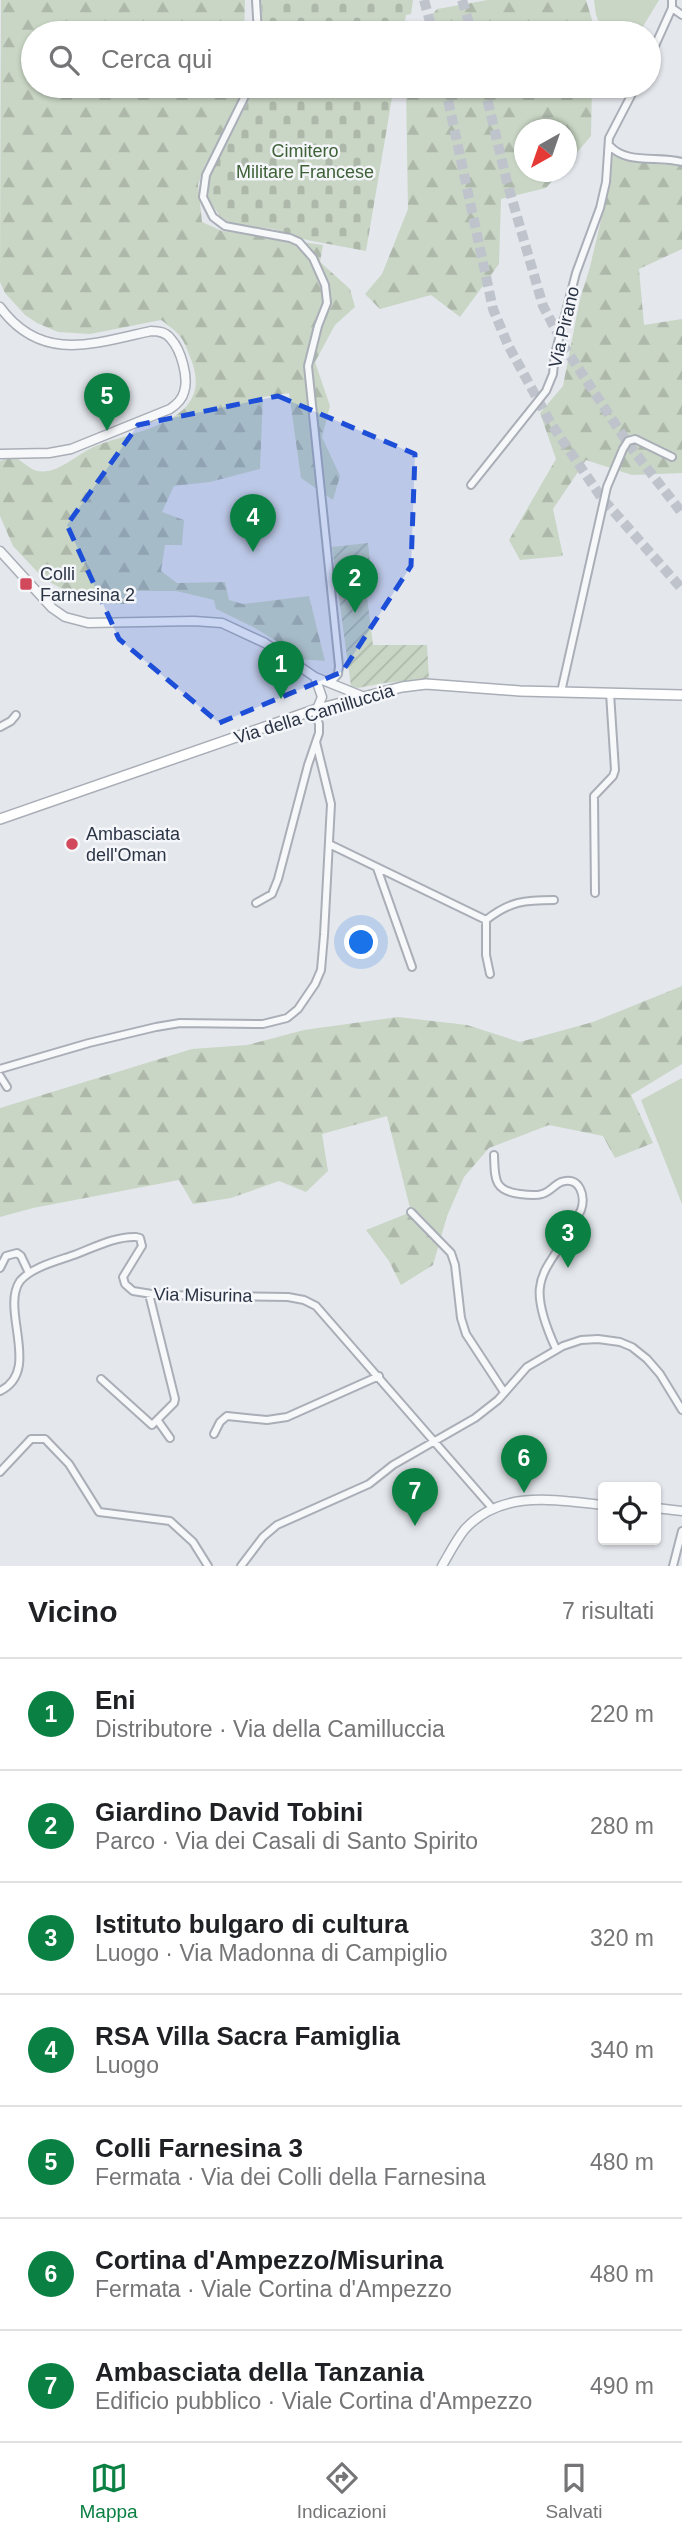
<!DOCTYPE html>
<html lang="it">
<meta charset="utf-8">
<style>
:root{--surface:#fff;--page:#f6f6f6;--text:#202124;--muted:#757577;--line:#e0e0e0;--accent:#0b8043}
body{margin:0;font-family:Arial,sans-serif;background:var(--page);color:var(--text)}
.controls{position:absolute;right:21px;bottom:21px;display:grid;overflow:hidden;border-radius:7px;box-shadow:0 2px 5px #0004}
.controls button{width:63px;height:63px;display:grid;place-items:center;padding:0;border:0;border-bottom:2px solid var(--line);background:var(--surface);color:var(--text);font:35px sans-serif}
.compass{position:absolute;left:514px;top:119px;width:63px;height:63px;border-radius:50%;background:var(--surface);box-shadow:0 2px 5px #0004;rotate:220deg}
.you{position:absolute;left:362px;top:943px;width:24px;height:24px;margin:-18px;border:5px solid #fff;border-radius:50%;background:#1a73e8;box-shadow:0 0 0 10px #1a73e833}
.badge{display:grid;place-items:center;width:46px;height:46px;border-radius:50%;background:var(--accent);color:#fff;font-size:23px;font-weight:700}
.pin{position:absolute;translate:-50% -58px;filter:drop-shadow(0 2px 4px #0008)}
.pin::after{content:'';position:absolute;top:37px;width:24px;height:21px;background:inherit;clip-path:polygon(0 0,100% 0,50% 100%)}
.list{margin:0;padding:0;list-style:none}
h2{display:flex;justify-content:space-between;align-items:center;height:91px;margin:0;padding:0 28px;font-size:30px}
h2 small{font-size:23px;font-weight:400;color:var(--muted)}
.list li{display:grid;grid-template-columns:46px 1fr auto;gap:21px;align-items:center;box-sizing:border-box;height:112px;padding:0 28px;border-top:2px solid var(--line)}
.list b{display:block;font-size:26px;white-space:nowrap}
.list p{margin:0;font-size:23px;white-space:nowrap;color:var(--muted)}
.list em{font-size:23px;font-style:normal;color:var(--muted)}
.icon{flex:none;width:38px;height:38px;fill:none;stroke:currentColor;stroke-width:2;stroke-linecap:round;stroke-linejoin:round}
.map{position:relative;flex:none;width:682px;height:1566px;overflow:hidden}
.search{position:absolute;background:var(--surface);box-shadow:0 2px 5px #0004;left:21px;right:21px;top:21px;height:77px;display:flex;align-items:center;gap:18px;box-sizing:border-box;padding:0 24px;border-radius:38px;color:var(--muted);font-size:26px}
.sheet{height:875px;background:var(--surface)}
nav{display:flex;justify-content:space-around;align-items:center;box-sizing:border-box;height:98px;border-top:2px solid var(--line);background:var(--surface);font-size:19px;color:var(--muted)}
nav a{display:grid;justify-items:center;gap:4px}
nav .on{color:var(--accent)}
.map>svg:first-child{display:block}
.forest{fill:url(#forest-firs)}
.cemetery{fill:url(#cemetery-stones)}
.garden{fill:url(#garden-furrows)}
.pitch{fill:#c9d6c5}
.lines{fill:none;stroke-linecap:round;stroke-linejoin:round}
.trunk-tunnel{stroke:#bfc3cb;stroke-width:10;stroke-dasharray:10 5;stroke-linecap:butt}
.minor-casing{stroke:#a9aeb7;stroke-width:10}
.tertiary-casing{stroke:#a9aeb7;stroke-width:11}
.secondary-casing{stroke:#a9aeb7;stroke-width:12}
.minor{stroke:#f7f8fa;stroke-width:6}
.tertiary{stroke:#f7f8fa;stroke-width:8}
.secondary{stroke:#fff;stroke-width:9}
.marked{fill:#1d4ed8;fill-opacity:0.2;stroke:#1d4ed8;stroke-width:5;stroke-dasharray:14 9;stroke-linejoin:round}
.poi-dot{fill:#d1495b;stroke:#f4f6f9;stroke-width:2.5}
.labels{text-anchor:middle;stroke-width:5;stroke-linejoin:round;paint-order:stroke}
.park-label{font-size:18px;fill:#3f6138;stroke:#f4f6f9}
.street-label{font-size:18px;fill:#2b3445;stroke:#f4f6f9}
.poi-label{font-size:18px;fill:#2b3445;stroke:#f4f6f9;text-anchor:start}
</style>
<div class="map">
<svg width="682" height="1566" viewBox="0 0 682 1566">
<defs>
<pattern id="forest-firs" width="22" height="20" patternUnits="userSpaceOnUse" patternTransform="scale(1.75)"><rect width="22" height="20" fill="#c9d6c5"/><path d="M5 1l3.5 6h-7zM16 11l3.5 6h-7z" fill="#adb8ab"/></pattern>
<pattern id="cemetery-stones" width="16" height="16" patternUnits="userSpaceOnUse" patternTransform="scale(1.75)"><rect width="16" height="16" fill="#c9d6c5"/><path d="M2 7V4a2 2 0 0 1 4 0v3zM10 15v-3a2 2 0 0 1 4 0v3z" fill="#adb8ab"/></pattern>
<pattern id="garden-furrows" width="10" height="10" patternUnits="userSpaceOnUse" patternTransform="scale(1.75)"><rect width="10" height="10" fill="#c9d6c5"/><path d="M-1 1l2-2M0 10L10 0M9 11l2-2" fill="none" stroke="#adb8ab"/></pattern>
</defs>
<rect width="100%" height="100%" fill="#e4e7ec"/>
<path class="forest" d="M1,0H245L244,33H33V86H242L238,110L205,165L198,184L202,222L222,231L323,245L320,262L350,289L355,307L335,325L315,362L330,406L322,437L340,476L333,500L301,478L289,393L263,397L260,469L210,482L174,486L162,512L184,520L182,545H165L161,571L177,583L225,582L229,600L243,604L309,596L325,661L299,659L278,642L253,627L216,609L214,600L176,591H129L127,604L89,603L44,579L13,546L0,516V461L14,456C20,460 30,469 37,471C59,475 77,453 96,446C134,430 214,423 192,362C183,338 183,336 161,320L90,334L58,332L37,323L25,315L5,293L0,282Z
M488,0H586L596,33H417L437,9Z
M406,86H592L591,136L567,164L566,130H524V172H560L546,188L501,199L499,264L460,317L431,295L380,309L365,294L382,274L408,209Z
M613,153L629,159L682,163V249L639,269L644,325L682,319V473L632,475L586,460L553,509L563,556L520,560L509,540L556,459L540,413L563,386L580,299L590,267L611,177Z
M682,986V1064L631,1095L653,1143L615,1158L603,1136L549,1125L489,1148L464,1177L447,1216L433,1265L401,1285L389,1261L366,1230L411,1212L387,1116L322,1134L328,1171L306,1192L279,1181L231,1198L193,1204L179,1180L33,1208L0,1217V1108L192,1049L247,1045L304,1030L398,1017L467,1025L520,1042L593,1022Z"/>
<path class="cemetery" d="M261,0H413L411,14L406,15L403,33H263Z
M256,86H394L366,251L307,240L273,229L231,224L220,216L208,199L209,178Z"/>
<path class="garden" d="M368,543L372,580L365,581L373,645H427L429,679L384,683L358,688L351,686L332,547Z"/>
<path class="pitch" d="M594,0H659L639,33H604L596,15Z
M682,1078V1204L641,1100Z"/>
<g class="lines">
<path class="trunk-tunnel" d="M424,0L433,33
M462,0L472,33
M445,86L493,309L508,345L550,422L601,497L682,589
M484,86L507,182L543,306L567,351L629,445L682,513"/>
<defs>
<path id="minor" d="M256,0L258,33
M672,8L682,15
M649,59L672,8V0
M250,86L206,175L203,197L213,217L225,226L290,238L299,242L313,258L325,285L327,303L318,326L308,366L339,666L338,674L331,682
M610,146C627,165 659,155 682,162
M471,485L546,391L553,374L555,354L576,273L600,208L606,182L609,138L636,86
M561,692L607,487L623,449L628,441L635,439L672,457
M0,727L11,721L16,715
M329,844L486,920V955L490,974
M377,868L412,967
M595,893L594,796L613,776L615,770L610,693
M256,903L272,894L278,879L308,765L319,733V724L314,710
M486,920C510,901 525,900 554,900
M0,1069L89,1043L156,1027L180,1023L263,1024L287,1018L298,1009L315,984L321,970L324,935L331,804L316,742
M0,1076L7,1087
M494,1155C495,1178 493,1191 520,1194C527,1195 536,1196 542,1194C550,1192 554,1185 561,1182C580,1175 586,1197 581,1210C550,1275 520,1270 556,1349
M411,1212L451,1253L455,1265L461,1318L466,1334L504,1392
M0,1268L6,1256L17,1253L21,1256L29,1273
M101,1379L152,1425L174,1403L175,1399L149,1294
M0,1391C42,1371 0,1310 20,1281C32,1267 57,1261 74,1255C93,1248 115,1236 136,1237L140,1238L142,1246L123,1277L125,1284L133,1291L158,1295L288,1297L304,1300L316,1306L493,1509
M158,1421L170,1438
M214,1434L220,1422L227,1416L267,1420L287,1417L379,1376
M0,1472L31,1439H45L69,1464L99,1512L170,1521L193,1542L208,1566
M241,1566L263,1537L277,1525L369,1484L393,1465L475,1418L498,1400L527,1367L563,1346L581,1340L598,1339L620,1342L632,1347L647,1359L660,1374L682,1410
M673,1566L682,1531"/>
<path id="tertiary" d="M0,307C41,363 93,344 151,331C159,331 166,332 171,339C181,350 189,378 184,392C182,400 176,405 170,409L71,449L49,453L0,454
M0,551L52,608L65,617L88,623L194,621L222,623L265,643L315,677L362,696
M315,677L322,697L317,709
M656,1508L682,1511
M442,1566C449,1554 456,1540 465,1529C502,1489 555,1500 603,1505"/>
<path id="secondary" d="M0,819L314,710L402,687L426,684L520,691L682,695"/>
</defs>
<use href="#minor" class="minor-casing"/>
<use href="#tertiary" class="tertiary-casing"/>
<use href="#secondary" class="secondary-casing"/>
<use href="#minor" class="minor"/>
<use href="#tertiary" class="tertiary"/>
<use href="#secondary" class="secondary"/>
</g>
<path class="marked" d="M278,396L415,454L411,566L342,672L219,723L119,639L67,525L138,425Z"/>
<g class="poi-dot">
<rect x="19" y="577" width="14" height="14" rx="3.5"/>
<circle cx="72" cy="844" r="7"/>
</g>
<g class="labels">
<g class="park-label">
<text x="305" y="157">Cimitero<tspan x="305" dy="21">Militare Francese</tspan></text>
</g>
<g class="street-label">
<text transform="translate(564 327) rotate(-77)" y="6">Via Pirano</text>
<text transform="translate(314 714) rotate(-17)" y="6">Via della Camilluccia</text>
<text transform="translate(203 1295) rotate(1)" y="6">Via Misurina</text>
</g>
<g class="poi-label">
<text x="40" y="580">Colli<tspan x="40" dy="21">Farnesina 2</tspan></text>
<text x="86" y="840">Ambasciata<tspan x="86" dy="21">dell'Oman</tspan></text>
</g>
</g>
</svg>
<div class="controls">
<button><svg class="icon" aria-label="locate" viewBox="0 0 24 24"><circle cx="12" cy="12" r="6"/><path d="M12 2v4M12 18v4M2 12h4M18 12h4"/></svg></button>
</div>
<svg class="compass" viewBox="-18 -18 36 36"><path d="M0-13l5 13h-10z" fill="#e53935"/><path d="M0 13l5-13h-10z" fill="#757577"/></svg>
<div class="you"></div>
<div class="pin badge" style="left:281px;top:699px">1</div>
<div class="pin badge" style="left:355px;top:613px">2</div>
<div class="pin badge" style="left:568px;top:1268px">3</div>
<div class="pin badge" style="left:253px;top:552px">4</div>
<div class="pin badge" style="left:107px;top:431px">5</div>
<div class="pin badge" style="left:524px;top:1493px">6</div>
<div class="pin badge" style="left:415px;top:1526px">7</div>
<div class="search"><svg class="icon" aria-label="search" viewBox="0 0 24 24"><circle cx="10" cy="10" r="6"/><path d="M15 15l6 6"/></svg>Cerca qui</div>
</div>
<section class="sheet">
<h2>Vicino<small>7 risultati</small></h2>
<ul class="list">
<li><span class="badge">1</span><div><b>Eni</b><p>Distributore · Via della Camilluccia</p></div><em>220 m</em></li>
<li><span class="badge">2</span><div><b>Giardino David Tobini</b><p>Parco · Via dei Casali di Santo Spirito</p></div><em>280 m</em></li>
<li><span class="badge">3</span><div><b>Istituto bulgaro di cultura</b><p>Luogo · Via Madonna di Campiglio</p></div><em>320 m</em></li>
<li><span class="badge">4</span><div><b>RSA Villa Sacra Famiglia</b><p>Luogo</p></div><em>340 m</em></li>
<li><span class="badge">5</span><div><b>Colli Farnesina 3</b><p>Fermata · Via dei Colli della Farnesina</p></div><em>480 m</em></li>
<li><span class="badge">6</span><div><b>Cortina d'Ampezzo/Misurina</b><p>Fermata · Viale Cortina d'Ampezzo</p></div><em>480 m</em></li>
<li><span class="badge">7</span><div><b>Ambasciata della Tanzania</b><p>Edificio pubblico · Viale Cortina d'Ampezzo</p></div><em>490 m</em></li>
</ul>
</section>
<nav>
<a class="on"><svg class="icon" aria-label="map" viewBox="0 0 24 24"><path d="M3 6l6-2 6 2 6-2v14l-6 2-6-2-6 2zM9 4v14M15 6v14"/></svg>Mappa</a>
<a><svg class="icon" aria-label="directions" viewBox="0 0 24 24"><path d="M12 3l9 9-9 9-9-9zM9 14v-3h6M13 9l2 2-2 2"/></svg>Indicazioni</a>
<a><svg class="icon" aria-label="saved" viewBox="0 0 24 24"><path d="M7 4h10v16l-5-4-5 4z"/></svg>Salvati</a>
</nav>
